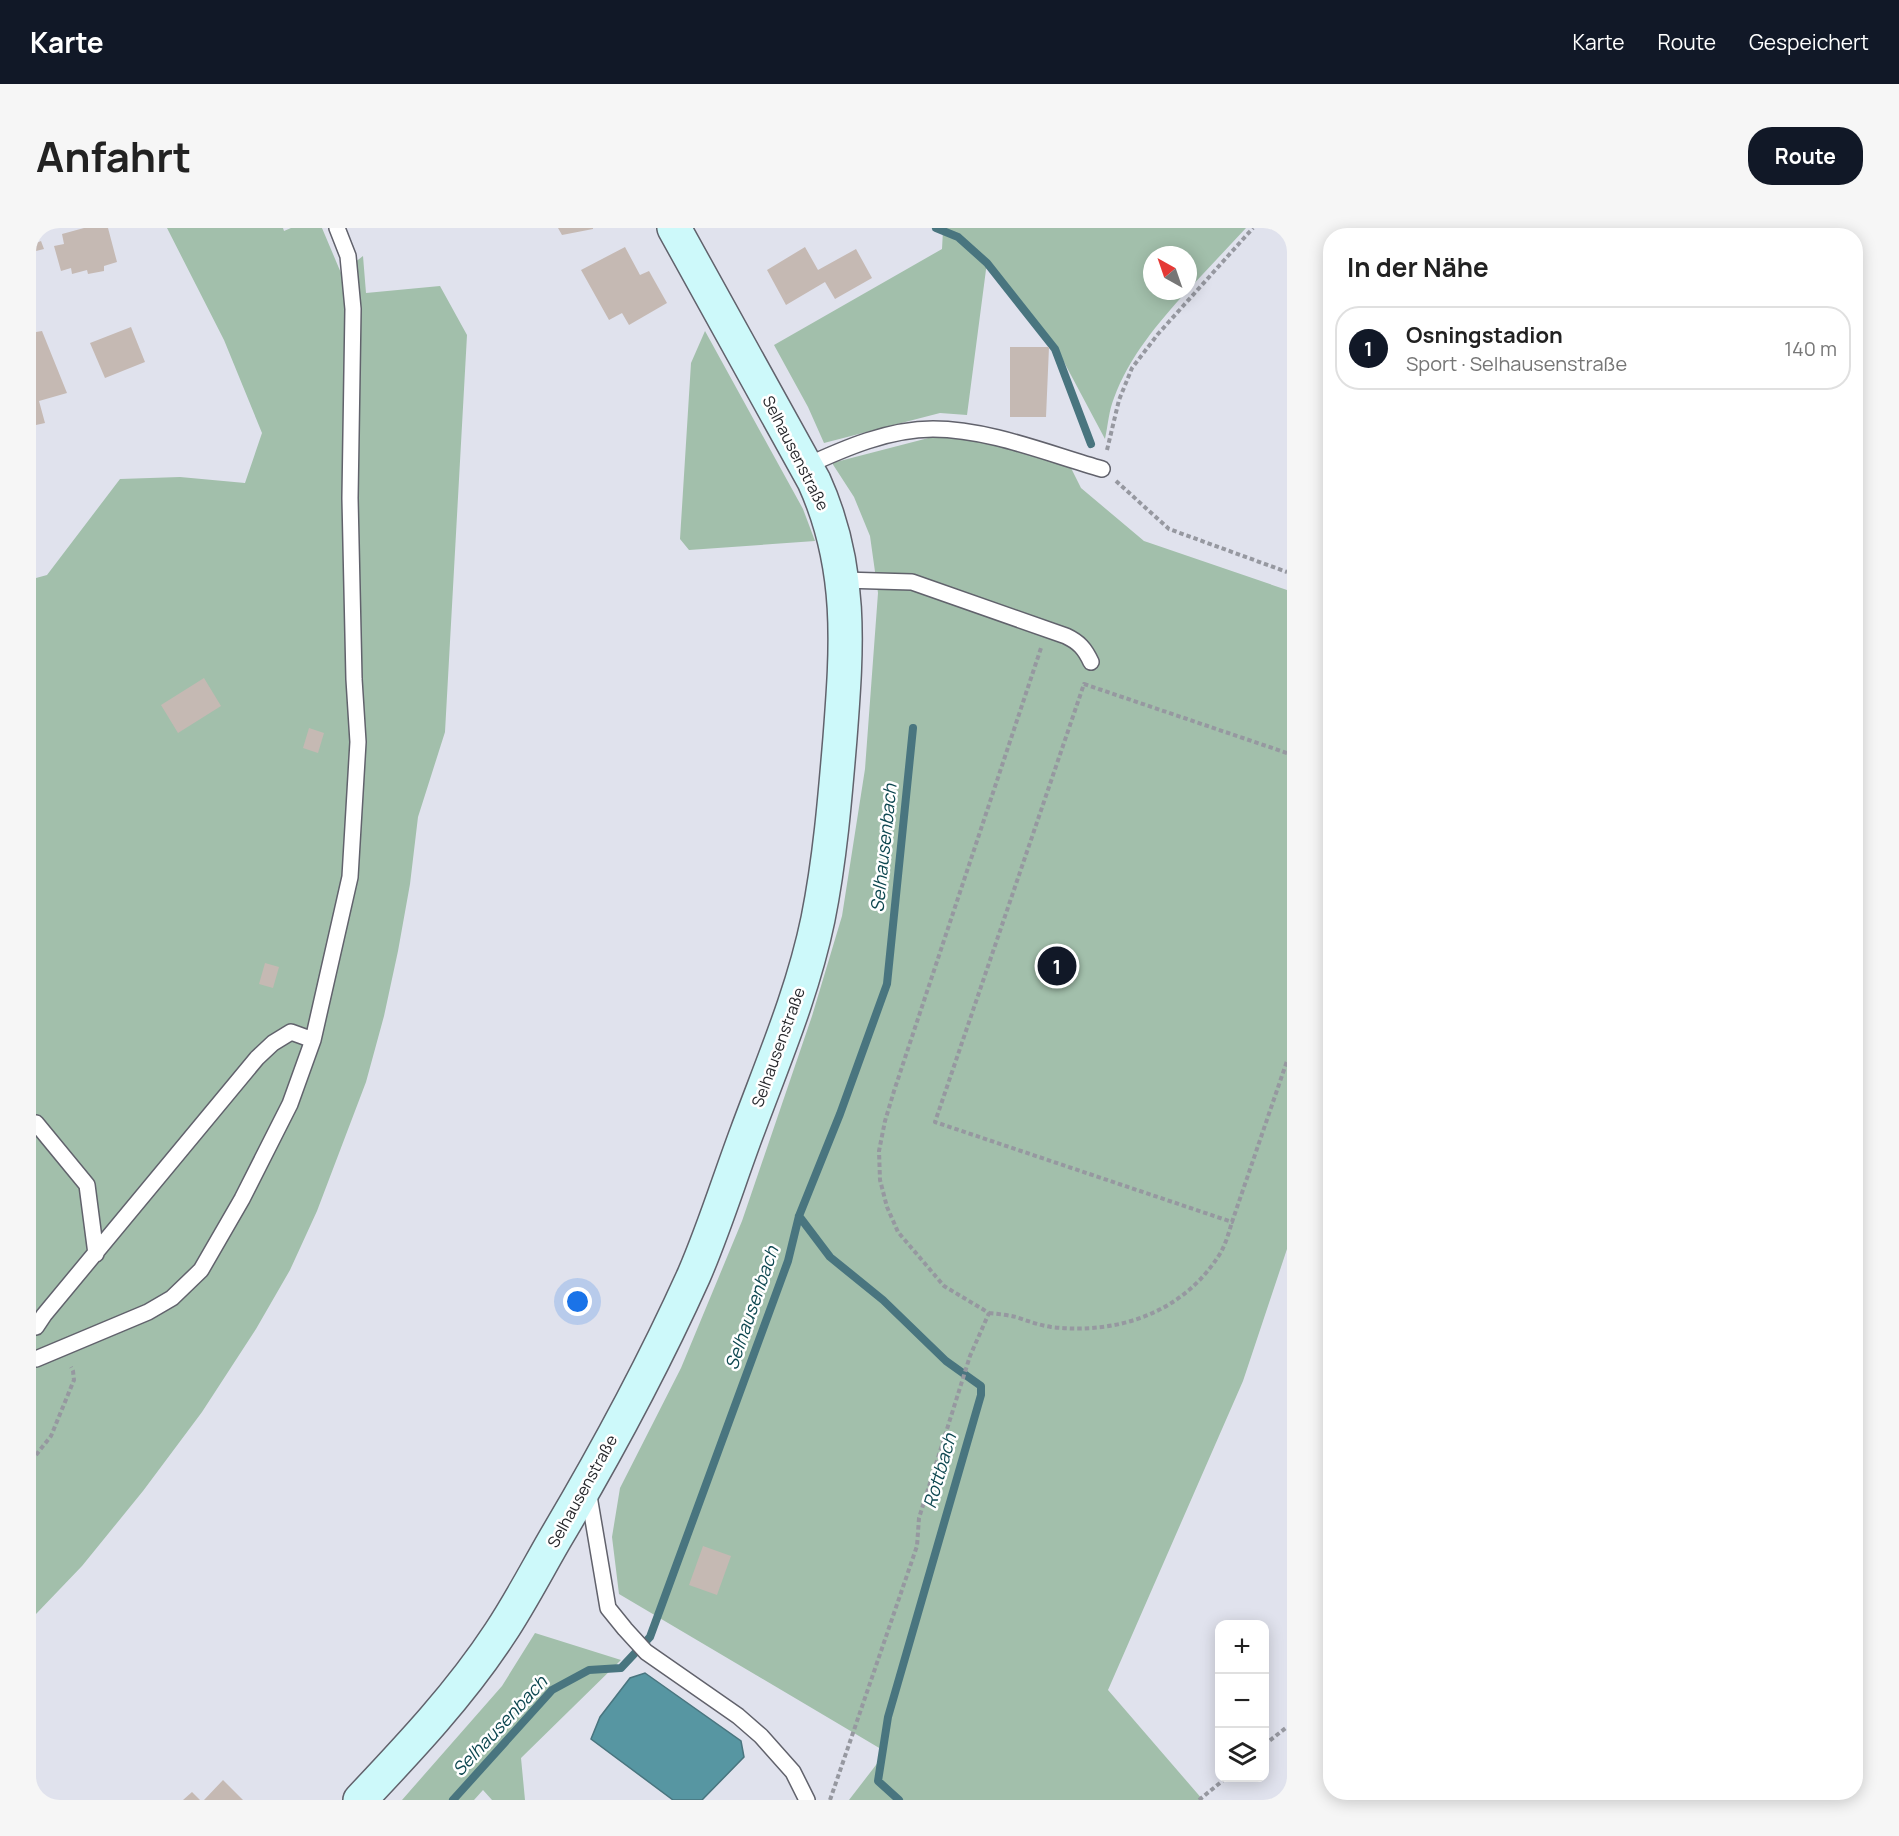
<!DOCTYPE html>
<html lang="de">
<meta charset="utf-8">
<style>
:root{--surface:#fff;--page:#f6f6f6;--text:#222;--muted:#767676;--line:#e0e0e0;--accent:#111827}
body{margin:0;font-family:Manrope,sans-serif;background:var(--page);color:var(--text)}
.controls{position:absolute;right:18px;bottom:18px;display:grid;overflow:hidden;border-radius:12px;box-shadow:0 3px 15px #0003}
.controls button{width:54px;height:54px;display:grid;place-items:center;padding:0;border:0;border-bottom:2px solid var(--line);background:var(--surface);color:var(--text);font:30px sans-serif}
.compass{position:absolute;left:1107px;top:18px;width:54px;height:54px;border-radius:50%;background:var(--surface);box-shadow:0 3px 15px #0003;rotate:320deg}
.you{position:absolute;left:542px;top:1074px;width:21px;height:21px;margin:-15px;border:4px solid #fff;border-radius:50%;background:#1a73e8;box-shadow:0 0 0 9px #1a73e833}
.badge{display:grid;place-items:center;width:39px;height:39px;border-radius:50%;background:var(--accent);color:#fff;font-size:20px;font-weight:700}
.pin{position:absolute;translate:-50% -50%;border:3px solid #fff;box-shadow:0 2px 6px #0006}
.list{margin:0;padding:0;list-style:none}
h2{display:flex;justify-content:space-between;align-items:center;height:78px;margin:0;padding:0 24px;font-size:26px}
h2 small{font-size:20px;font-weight:400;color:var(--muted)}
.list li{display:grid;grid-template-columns:39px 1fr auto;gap:18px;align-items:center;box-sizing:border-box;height:84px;margin:0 12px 12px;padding:0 12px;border:2px solid var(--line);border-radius:24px}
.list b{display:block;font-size:22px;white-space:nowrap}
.list p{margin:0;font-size:20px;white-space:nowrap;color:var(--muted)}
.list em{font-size:20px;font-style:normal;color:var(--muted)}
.icon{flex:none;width:33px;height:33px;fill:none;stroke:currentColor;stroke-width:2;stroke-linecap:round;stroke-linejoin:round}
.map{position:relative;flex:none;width:1251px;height:1572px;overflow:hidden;border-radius:24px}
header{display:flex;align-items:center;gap:36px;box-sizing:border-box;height:84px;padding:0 30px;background:var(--accent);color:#fff}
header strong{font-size:28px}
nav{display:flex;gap:33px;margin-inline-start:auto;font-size:21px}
.intro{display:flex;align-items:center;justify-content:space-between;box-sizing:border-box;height:144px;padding:0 36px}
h1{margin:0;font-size:42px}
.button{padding:15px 27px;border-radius:24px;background:var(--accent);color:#fff;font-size:21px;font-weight:700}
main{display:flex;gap:36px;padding:0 36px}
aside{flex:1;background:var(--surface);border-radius:24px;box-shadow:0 3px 15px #0003}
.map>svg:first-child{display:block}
.green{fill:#a2bfab}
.water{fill:#5796a2;stroke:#49757f;stroke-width:1.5}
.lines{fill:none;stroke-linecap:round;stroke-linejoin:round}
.stream{stroke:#49757f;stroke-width:8}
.building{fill:#c5b9b3}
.lane-casing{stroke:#61626c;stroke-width:18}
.secondary-casing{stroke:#61626c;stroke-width:36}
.path{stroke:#9698a0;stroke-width:4;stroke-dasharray:4.5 3;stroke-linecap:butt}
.lane{stroke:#fff;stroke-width:15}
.secondary{stroke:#cdf9fa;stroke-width:33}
.labels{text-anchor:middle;stroke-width:5;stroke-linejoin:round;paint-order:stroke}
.street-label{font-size:16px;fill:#27282c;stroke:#fff}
.water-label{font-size:18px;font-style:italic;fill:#0d4750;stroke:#fff}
</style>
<header>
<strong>Karte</strong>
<nav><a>Karte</a><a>Route</a><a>Gespeichert</a></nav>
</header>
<div class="intro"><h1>Anfahrt</h1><a class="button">Route</a></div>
<main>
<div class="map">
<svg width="1251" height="1572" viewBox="0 0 1251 1572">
<rect width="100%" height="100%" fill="#e0e2ed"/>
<path class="green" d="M131,0H247L248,3L255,0H286L305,45L327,28L330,65L404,58L431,107L409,504L382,589L374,656L362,723L348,788L330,854L281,983L254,1042L220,1101L166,1184L107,1263L46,1338L0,1386V350L11,347L84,251L144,249L209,255L226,205L188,112Z
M902,0H1210L1152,62V27H1116V63H1151C1122,95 1093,129 1078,170C1073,182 1072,197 1069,211L1020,119L951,34L931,187L904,185L788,215L772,179L738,117L906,21L907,2Z
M669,103L767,281L779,313L653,322L644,311L655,135Z
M904,207L1028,226L1045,260L1108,313L1251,362V1021L1207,1153L1072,1462L1167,1572H813L850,1524L583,1366L576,1309L584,1260L645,1140L706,993L776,788L806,688L829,541L842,365L834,308L818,269L796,235Z
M499,1405L585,1432L485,1530L489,1572H456L447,1562L438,1572H366L466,1458Z"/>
<path class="water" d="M609,1445L705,1513L708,1529L666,1572H637L555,1511L564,1489L594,1450Z"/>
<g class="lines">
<path class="stream" d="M900,0L922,9L951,35L1019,121L1055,216
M763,988L794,1029L847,1072L910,1133L945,1158V1167L852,1489L842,1553L863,1572
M417,1572L516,1462L553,1442L585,1440L614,1409L752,1033L763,988L804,886L851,756L877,500"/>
</g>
<path class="building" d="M48,0H72L81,34L68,38V43L52,46L51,42L36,46L35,40L25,43L18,18L28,16L26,6Z
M522,0H557V1L526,7Z
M5,13L8,21L0,23V15Z
M589,19L604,47L613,43L631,75L593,97L586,85L573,92L545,42Z
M769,19L782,42L820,21L836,50L799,71L789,54L750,77L731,42Z
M95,99L109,134L69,150L54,115Z
M6,103L31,165L3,173L9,195L0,197V104Z
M974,119H1013L1010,189H974Z
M168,450L185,478L142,505L125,477Z
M273,500L288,505L282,525L267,520Z
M229,735L243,739L237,760L223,756Z
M667,1318L695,1328L681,1367L653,1357Z
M187,1552L207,1572H168Z
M156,1564L164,1572H147Z"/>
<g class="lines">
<defs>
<path id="lane" d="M770,238C809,220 853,201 897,201C953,201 1013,226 1066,241
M807,352L876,354L1030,408C1043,414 1049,421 1055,434
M0,895L51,957L60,1026
M0,1099L8,1087L221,830L237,815L255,804L277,812
M0,1131L112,1084L136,1070L165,1042L206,971L254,876L277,812L314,649L322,514L318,451L314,270L317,81L312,28L301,0
M552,1262L572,1380L589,1401L610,1424L702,1488L725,1508L757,1544L771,1572"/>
<path id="secondary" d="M324,1572C374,1519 424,1466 464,1405C484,1375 501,1342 519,1311C570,1225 617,1138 658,1047C678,1001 693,952 711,904C737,834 767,764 782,691C794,631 799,570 804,510C811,419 817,339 778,253L638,0"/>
</defs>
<use href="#lane" class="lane-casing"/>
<use href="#secondary" class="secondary-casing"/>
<path class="path" d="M1071,222L1083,172L1096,140L1122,106L1217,0
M1080,253L1133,301L1251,344
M1251,525L1048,456L899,894L1196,994L1251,833
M953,1085C962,1086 972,1087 980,1089C992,1093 1003,1097 1015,1099C1083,1107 1149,1084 1185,1024C1190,1015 1193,1004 1196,994
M0,1227L15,1208L38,1152L37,1143L35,1139
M1228,1517L1251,1499
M794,1572L881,1318L883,1290L934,1128L953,1085L908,1058L862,1004L851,979L844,952L843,923L849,893L858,863L1005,420
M1163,1572L1190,1550"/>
<use href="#lane" class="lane"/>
<use href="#secondary" class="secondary"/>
</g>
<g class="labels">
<g class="street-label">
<text transform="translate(760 225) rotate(63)" y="6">Selhausenstraße</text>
<text transform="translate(742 819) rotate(-70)" y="6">Selhausenstraße</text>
<text transform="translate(546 1263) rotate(-61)" y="6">Selhausenstraße</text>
</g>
<g class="water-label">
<text transform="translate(848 620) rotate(-84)" y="6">Selhausenbach</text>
<text transform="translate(716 1080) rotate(-71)" y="6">Selhausenbach</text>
<text transform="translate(904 1243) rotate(-74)" y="6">Rottbach</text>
<text transform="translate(464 1498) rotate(-47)" y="6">Selhausenbach</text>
</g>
</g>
</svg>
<div class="controls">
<button>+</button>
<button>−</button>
<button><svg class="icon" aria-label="layers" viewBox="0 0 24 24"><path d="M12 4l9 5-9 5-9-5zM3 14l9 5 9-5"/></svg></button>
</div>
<svg class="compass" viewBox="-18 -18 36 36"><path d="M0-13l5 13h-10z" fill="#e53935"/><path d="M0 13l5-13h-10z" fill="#767676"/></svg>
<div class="you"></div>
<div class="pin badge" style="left:1021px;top:738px">1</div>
</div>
<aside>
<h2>In der Nähe<small></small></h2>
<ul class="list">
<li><span class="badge">1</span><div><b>Osningstadion</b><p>Sport · Selhausenstraße</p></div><em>140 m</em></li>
</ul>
</aside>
</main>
